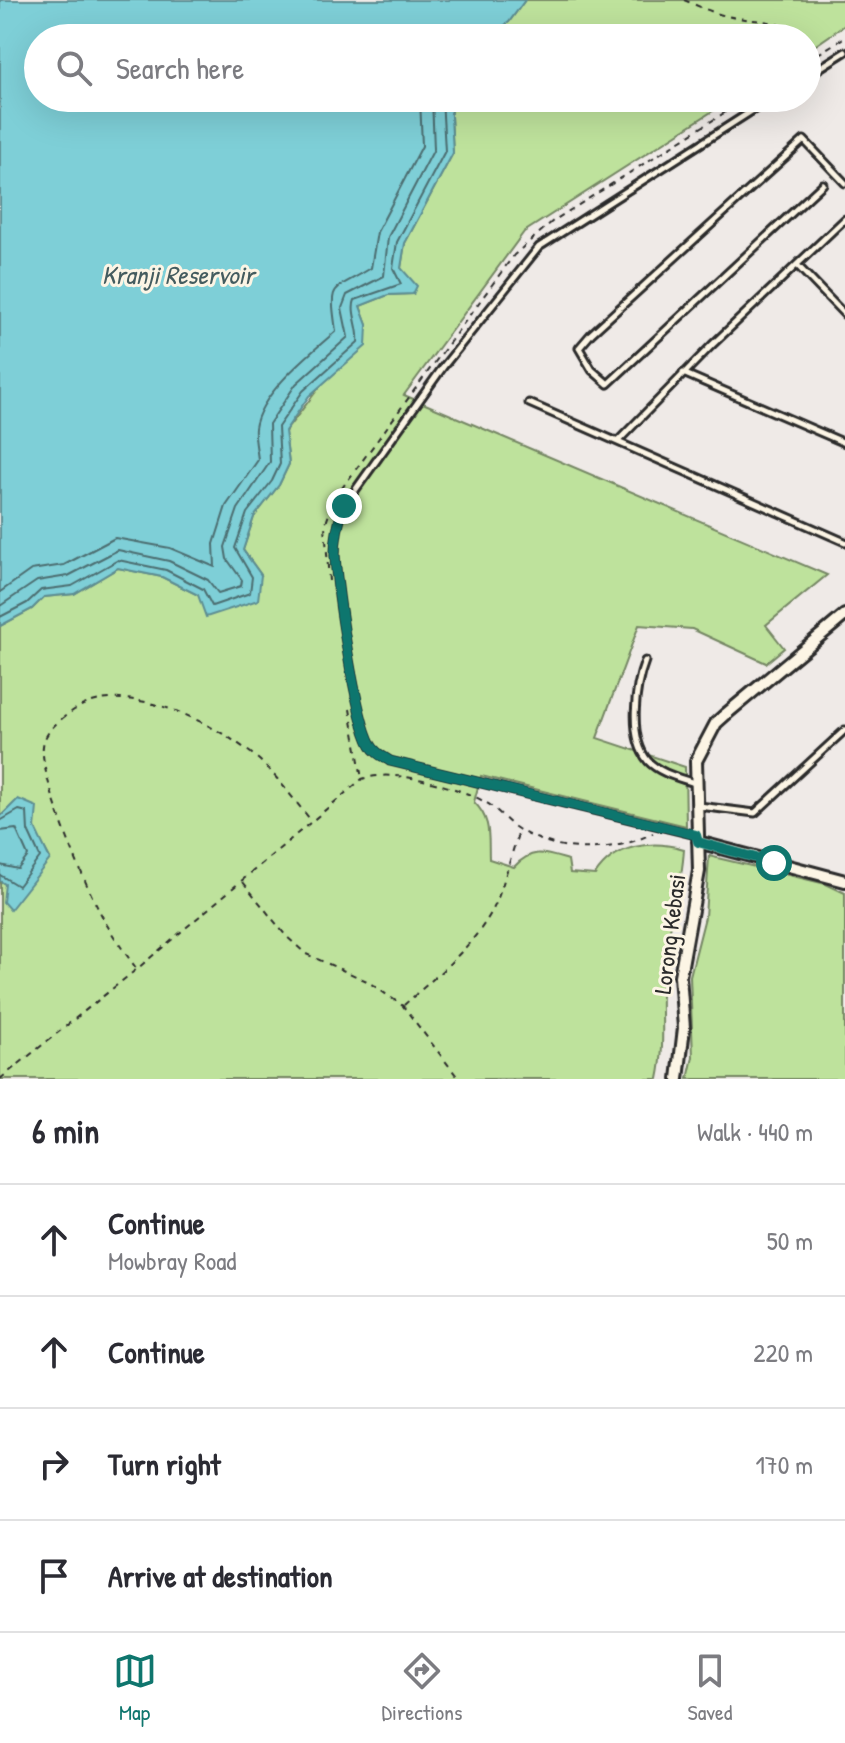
<!DOCTYPE html>
<meta charset="utf-8">
<style>
:root{--surface:#fff;--page:#f7f7f7;--text:#2b2b33;--muted:#7c7c81;--line:#e1e1e2;--accent:#0f766e}
body{margin:0;font-family:"Patrick Hand",sans-serif;background:var(--page);color:var(--text)}
.stop{position:absolute;width:24px;height:24px;margin:-18px;border:6px solid #0f766e;border-radius:50%;background:#fff}
.stop.end{background:#0f766e;border-color:#fff;box-shadow:0 2px 8px #0008}
.list{margin:0;padding:0;list-style:none}
h2{display:flex;justify-content:space-between;align-items:center;height:104px;margin:0;padding:0 32px;font-size:34px}
h2 small{font-size:26px;font-weight:400;color:var(--muted)}
.list li{display:grid;grid-template-columns:52px 1fr auto;gap:24px;align-items:center;box-sizing:border-box;height:112px;padding:0 32px;border-top:2px solid var(--line)}
.list b{display:block;font-size:30px;white-space:nowrap}
.list p{margin:0;font-size:26px;white-space:nowrap;color:var(--muted)}
.list em{font-size:26px;font-style:normal;color:var(--muted)}
.icon{flex:none;width:44px;height:44px;fill:none;stroke:currentColor;stroke-width:2;stroke-linecap:round;stroke-linejoin:round}
.map{position:relative;flex:none;width:845px;height:1079px;overflow:hidden}
.search{position:absolute;background:var(--surface);box-shadow:0 8px 32px #0002;left:24px;right:24px;top:24px;height:88px;display:flex;align-items:center;gap:20px;box-sizing:border-box;padding:0 28px;border-radius:44px;color:var(--muted);font-size:30px}
.sheet{height:552px;background:var(--surface)}
nav{display:flex;justify-content:space-around;align-items:center;box-sizing:border-box;height:112px;border-top:2px solid var(--line);background:var(--surface);font-size:22px;color:var(--muted)}
nav a{display:grid;justify-items:center;gap:4px}
nav .on{color:var(--accent)}
.map>svg:first-child{display:block}
.green{fill:#bee29c;stroke:#748664;stroke-width:2}
.water{fill:#7ecfd7;stroke:#5d8d92;stroke-width:2}
.lines{fill:none;stroke-linecap:round;stroke-linejoin:round}
.shore{stroke:#4c6d70;stroke-width:2}
.service-casing{stroke:#2b2b2b;stroke-width:11}
.minor-casing{stroke:#2b2b2b;stroke-width:16}
.path{stroke:#2b2b2b;stroke-width:2;stroke-dasharray:6 6;stroke-linecap:butt}
.service{stroke:#fcf5e5;stroke-width:5}
.minor{stroke:#fcf5e5;stroke-width:10}
.route{stroke:#0f766e;stroke-width:10}
.labels{text-anchor:middle;stroke-width:6;stroke-linejoin:round;paint-order:stroke}
.street-label{font-size:24px;fill:#2b2b2b;stroke:#fcf5e5}
.water-label{font-size:26px;font-style:italic;fill:#445c5f;stroke:#fcf5e5}
</style>
<div class="map">
<svg width="845" height="1079" viewBox="0 0 845 1079">
<rect width="100%" height="100%" fill="#efeae7"/>
<filter id="ink" filterUnits="userSpaceOnUse"><feTurbulence type="fractalNoise" baseFrequency=".0125" numOctaves="2"/><feDisplacementMap in="SourceGraphic" scale="16" xChannelSelector="R" yChannelSelector="G"/><feConvolveMatrix kernelMatrix="1 2 1 2 8 2 1 2 1" color-interpolation-filters="sRGB"/></filter>
<g filter="url(#ink)">
<path class="green" d="M525,0H845V25L807,51V38H487L509,22Z
M450,98H733L524,232L404,395L827,575L766,625L784,648L766,663L692,629L639,625L597,738L685,767L686,826L481,776L474,802C492,820 488,836 489,859L514,867C532,847 545,853 568,860L570,873L595,875C614,845 651,839 684,849C682,887 670,922 664,960C658,1001 667,1038 658,1079H0V881L5,884L50,858L18,800L0,817V626L32,609L44,597L74,594L118,568L162,577L198,595L261,575L243,550L254,517L279,485L289,464L285,432L367,325L360,306L388,295L413,294L401,268L405,243L453,153Z
M709,856L826,884L845,893V1079H688L693,1057L690,976L705,917Z"/>
<path class="water" d="M0,0H525L509,22L487,38H38V98H450L453,153L405,243L401,268L417,286L413,294L388,295L360,306L367,325L366,346L309,396L285,431L289,464L279,485L254,517L243,550L261,575L258,600L206,617L198,595L162,577L118,568L74,594L44,597L32,609L0,626Z
M18,799L37,807L35,828L50,859L10,910L3,902L5,884L0,881V817Z"/>
<g class="lines">
<path class="shore" d="M0,592L31,570L64,565L115,538L170,548L215,567L214,544L226,506L258,460C257,449 254,438 255,428C260,393 311,353 336,331C329,281 331,293 371,268L377,232L422,146L420,98
M0,606L37,581L68,576L118,550L169,561L208,580L218,593L241,586L242,580L227,559L225,547L238,509L270,462L269,424L296,384L348,337L342,308L347,295L384,276L388,237L434,149L432,98
M0,617L27,603L41,590L72,586L118,560L166,570L203,589L212,606L250,593L252,577L235,548L247,513L272,481L280,464L278,427L303,391L358,342C360,328 350,312 355,300L401,284L393,268L397,242L445,151L442,98
M0,821L19,810L27,812L28,831L40,857L18,886L0,875
M0,831L16,829L28,856L18,869L0,865"/>
<defs>
<path id="service" d="M807,76L845,52
M823,184L608,384L592,370L579,348L591,334L804,140L845,183
M797,265L845,315
M683,373L845,443
M529,403L845,542
M618,441L712,345L845,219
M645,661C635,687 628,738 648,761C659,773 680,778 694,783
M699,806L755,813L845,730
M696,835L390,761C382,756 375,753 371,745C355,716 337,591 335,555C335,537 338,523 344,506L443,367L539,247L772,98"/>
<path id="minor" d="M698,842L845,881
M678,1079L684,1028L680,976L699,871L696,761L716,723L726,714L845,615"/>
</defs>
<use href="#service" class="service-casing"/>
<use href="#minor" class="minor-casing"/>
<path class="path" d="M684,0C698,6 713,13 727,16C755,23 777,16 800,38
M807,49L811,57
M807,61L845,37
M329,581L325,526L334,499L514,255L553,221L748,98
M350,709L362,779
M243,882L286,936L306,954L367,981L403,1006L459,1079
M136,968C123,950 110,932 100,912C84,883 39,775 43,746C45,730 62,718 74,710C125,677 218,724 258,759C277,776 293,799 310,819
M404,1005C436,976 478,943 496,903C505,880 511,855 519,831
M0,1079L137,969L362,779C393,768 456,786 485,802C498,809 506,822 518,829C558,854 612,854 653,833"/>
<use href="#service" class="service"/>
<use href="#minor" class="minor"/>
</g>
</g>
<g class="lines" filter="url(#ink)">
<path class="route" d="M344,506C338,523 335,537 335,555C337,591 355,716 371,745C375,753 382,756 390,761L685,832L696,835L698,842L774,863"/>
</g>
<g class="labels">
<g class="street-label">
<text transform="translate(670 934) rotate(-83)" y="8">Lorong Kebasi</text>
</g>
<g class="water-label">
<text x="178" y="284">Kranji Reservoir</text>
</g>
</g>
</svg>
<div class="stop" style="left:774px;top:863px"></div>
<div class="stop end" style="left:344px;top:506px"></div>
<div class="search"><svg class="icon" aria-label="search" viewBox="0 0 24 24"><circle cx="10" cy="10" r="6"/><path d="M15 15l6 6"/></svg>Search here</div>
</div>
<section class="sheet">
<h2>6 min<small>Walk · 440 m</small></h2>
<ul class="list">
<li><svg class="icon" aria-label="ahead" viewBox="0 0 24 24"><path d="M12 20V5M6 11l6-6 6 6"/></svg><div><b>Continue</b><p>Mowbray Road</p></div><em>50 m</em></li>
<li><svg class="icon" aria-label="ahead" viewBox="0 0 24 24"><path d="M12 20V5M6 11l6-6 6 6"/></svg><div><b>Continue</b></div><em>220 m</em></li>
<li><svg class="icon" aria-label="right" viewBox="0 0 24 24"><path d="M7 20v-9h11M14 6l5 5-5 5"/></svg><div><b>Turn right</b></div><em>170 m</em></li>
<li><svg class="icon" aria-label="arrive" viewBox="0 0 24 24"><path d="M6 21V4h12l-3 4 3 4H6"/></svg><div><b>Arrive at destination</b></div></li>
</ul>
</section>
<nav>
<a class="on"><svg class="icon" aria-label="map" viewBox="0 0 24 24"><path d="M3 6l6-2 6 2 6-2v14l-6 2-6-2-6 2zM9 4v14M15 6v14"/></svg>Map</a>
<a><svg class="icon" aria-label="directions" viewBox="0 0 24 24"><path d="M12 3l9 9-9 9-9-9zM9 14v-3h6M13 9l2 2-2 2"/></svg>Directions</a>
<a><svg class="icon" aria-label="saved" viewBox="0 0 24 24"><path d="M7 4h10v16l-5-4-5 4z"/></svg>Saved</a>
</nav>
